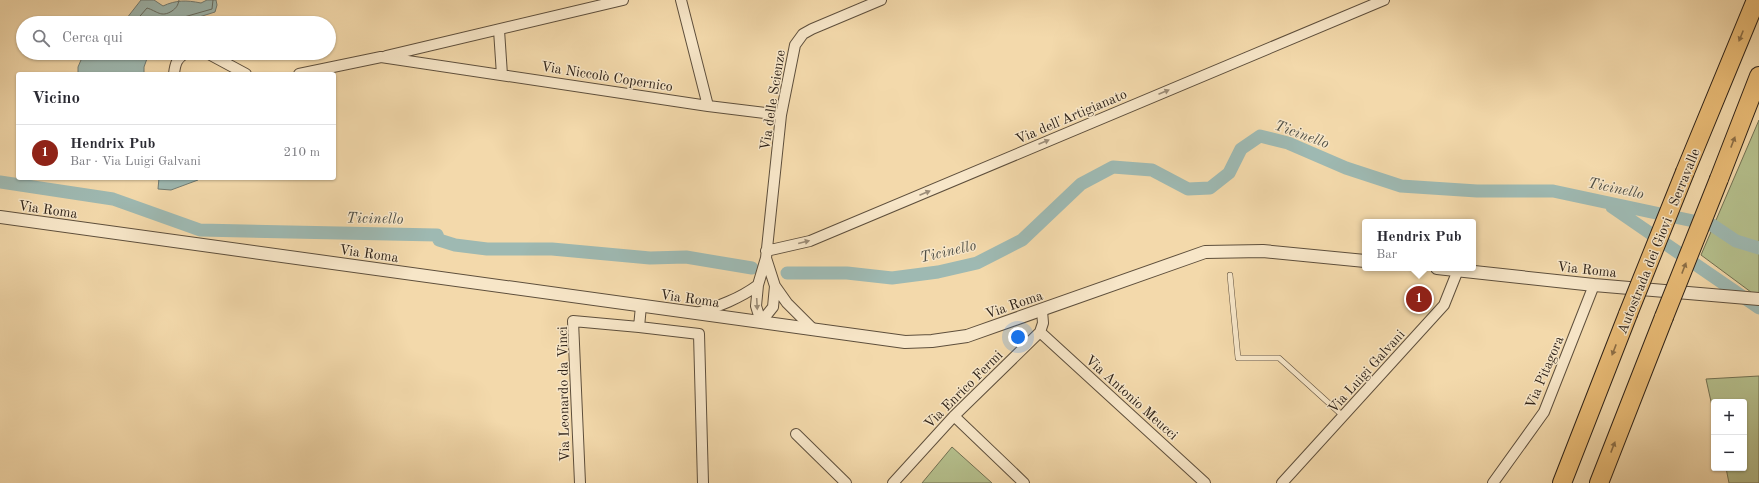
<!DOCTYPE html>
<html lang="it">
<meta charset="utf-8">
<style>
:root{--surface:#fff;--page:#f7f7f7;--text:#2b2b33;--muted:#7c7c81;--line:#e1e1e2;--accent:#8f2418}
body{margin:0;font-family:"Old Standard TT",serif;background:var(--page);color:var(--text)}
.controls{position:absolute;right:12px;bottom:12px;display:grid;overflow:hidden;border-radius:4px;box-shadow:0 1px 3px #0004}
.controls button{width:36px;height:36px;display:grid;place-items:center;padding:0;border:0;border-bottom:1px solid var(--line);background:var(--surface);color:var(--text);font:20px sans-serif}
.you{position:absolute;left:1018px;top:337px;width:14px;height:14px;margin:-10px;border:3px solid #fff;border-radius:50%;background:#1a73e8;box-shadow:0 0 0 6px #1a73e833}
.badge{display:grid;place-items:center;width:26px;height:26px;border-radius:50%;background:var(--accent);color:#fff;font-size:13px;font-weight:700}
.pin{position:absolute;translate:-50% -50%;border:2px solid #fff;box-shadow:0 1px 4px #0006}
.popup{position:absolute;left:1362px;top:219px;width:114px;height:52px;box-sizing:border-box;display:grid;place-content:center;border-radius:4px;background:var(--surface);filter:drop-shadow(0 1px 3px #0005);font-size:13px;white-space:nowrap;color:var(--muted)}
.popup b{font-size:15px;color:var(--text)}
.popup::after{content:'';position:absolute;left:50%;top:100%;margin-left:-8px;border:8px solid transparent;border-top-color:var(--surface)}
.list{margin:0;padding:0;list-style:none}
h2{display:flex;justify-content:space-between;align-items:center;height:52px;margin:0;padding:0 16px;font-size:17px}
h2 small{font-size:13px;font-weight:400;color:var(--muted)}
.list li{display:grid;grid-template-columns:26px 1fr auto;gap:12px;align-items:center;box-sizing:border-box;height:56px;padding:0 16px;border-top:1px solid var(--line)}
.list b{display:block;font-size:15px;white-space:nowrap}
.list p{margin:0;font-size:13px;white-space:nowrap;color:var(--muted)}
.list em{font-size:13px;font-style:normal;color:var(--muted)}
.icon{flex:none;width:22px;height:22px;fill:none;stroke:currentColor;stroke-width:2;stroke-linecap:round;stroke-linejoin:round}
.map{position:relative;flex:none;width:1759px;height:483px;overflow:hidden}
.search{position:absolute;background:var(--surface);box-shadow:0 1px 3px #0004;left:16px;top:16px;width:320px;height:44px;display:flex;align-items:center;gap:10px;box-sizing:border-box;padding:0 14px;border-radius:22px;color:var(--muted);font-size:15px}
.panel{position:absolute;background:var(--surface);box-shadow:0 1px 3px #0004;left:16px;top:72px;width:320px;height:108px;border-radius:4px}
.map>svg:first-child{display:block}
.green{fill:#b5c08d;stroke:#717052}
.water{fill:#9eb9b2;stroke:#717c74}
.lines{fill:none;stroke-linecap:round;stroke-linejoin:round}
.shore{stroke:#666d64;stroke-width:1}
.canal{stroke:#9eb9b2;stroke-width:13}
.service-casing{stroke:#5e4f3c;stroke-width:6}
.minor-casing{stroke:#5e4f3c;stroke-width:12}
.tertiary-casing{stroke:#5e4f3c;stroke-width:14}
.motorway-casing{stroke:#2d2117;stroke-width:20}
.service{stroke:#f7e6c8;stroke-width:5}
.minor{stroke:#f7e6c8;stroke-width:10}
.tertiary{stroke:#f7e6c8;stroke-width:12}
.motorway{stroke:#eabc76;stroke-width:18}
.motorway-bridge-casing{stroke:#2d2117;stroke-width:20;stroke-linecap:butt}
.motorway-bridge{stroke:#eabc76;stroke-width:18}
.oneway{fill:#8c6e46}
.oneway2{fill:#9c8d78}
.labels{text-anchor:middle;stroke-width:3;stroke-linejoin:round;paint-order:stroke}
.street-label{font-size:14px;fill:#2d2117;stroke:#f7e6c8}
.water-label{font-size:15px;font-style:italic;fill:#4f4f46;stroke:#f7e6c8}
</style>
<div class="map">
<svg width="1759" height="483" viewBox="0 0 1759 483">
<rect width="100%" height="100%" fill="#f3d9ab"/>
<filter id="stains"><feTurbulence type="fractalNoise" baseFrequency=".005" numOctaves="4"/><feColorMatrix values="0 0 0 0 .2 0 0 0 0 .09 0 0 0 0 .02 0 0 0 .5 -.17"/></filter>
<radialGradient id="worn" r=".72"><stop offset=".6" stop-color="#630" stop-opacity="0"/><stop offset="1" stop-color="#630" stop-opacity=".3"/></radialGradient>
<path class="green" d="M1759,120V298L1701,255Z
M1759,376V483H1729L1726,468H1744V402H1714V415L1706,379Z
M952,447L992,483H922Z"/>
<path class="water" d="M141,0H154L163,6C176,0 186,0 201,3L207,0H216L217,5L215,12L180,23H123Z
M84,53H149L144,67V74H78V67Z
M159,178H199L198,180L171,190L158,189Z"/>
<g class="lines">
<path class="shore" d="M134,23L147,8C157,11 161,18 172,11C176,8 178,6 179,0
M181,23L184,17L212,9L213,0"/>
<path class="canal" d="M0,182L113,199L200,230L437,235L439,240L455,245L487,249H552L650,258L686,257L752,268
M1612,207L1759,308
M787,273H847L892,278L938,272L977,263L1022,240L1081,184L1113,167L1152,170L1188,189L1210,188L1229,173L1241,149L1260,136L1288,143L1346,168L1401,186L1477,191H1553L1712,225L1736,241L1759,248"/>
<defs>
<path id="service" d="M1230,275L1238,358H1279L1343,416"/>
<path id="minor" d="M681,0L708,106
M499,30L502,75
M207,53L246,74
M386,56L623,0
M174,74C175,64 177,57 187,53
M299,74L381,57L708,106L781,115
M766,251L810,241L1384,0
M775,286L787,303L814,330
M641,306L639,327L699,334L703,483
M697,313C719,306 739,299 758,285
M761,322L756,306L758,285L766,258L781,115L795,45L803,34L812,29L881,0
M761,322L773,307L775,286L766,258
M1040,332L1205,483
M954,416L1024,483
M796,434L846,483
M580,483L573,321L639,327
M893,483L954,416L1040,332L1043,323L1042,311
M1282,483L1444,305L1458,270
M1493,483L1544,412L1594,285"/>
<path id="tertiary" d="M0,217L905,342L932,341L967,336L1205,252L1263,251L1365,261
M1437,268L1594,285L1759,299"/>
<path id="motorway" d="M1685,172L1756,0
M1719,179L1759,76
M1562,483L1628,314
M1599,483L1664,317"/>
</defs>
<use href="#service" class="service-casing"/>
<use href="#minor" class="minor-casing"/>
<use href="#tertiary" class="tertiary-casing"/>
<use href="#motorway" class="motorway-casing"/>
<use href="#service" class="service"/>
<use href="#minor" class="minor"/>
<use href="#tertiary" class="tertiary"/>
<use href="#motorway" class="motorway"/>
<defs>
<path id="motorway-bridge" d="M1628,314L1685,172
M1664,317L1719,179"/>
</defs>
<use href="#motorway-bridge" class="motorway-bridge-casing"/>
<use href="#motorway-bridge" class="motorway-bridge"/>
</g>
<defs><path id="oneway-solid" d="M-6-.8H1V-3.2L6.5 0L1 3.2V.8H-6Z"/></defs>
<g class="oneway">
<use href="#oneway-solid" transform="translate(1741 36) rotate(112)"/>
<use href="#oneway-solid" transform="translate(1733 142) rotate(-69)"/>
<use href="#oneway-solid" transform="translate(1684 268) rotate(-69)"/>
<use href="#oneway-solid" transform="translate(1614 350) rotate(111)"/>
<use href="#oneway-solid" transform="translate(1613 447) rotate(-69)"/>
</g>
<g class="oneway2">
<use href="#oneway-solid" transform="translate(1164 92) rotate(-23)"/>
<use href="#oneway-solid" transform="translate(1044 142) rotate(-23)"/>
<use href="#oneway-solid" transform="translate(925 193) rotate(-23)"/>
<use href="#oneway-solid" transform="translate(804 242) rotate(-14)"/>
<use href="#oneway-solid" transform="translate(757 304) rotate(87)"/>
</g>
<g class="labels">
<g class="street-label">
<text transform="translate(607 76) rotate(9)" y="5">Via Niccolò Copernico</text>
<text transform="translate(772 100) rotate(-81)" y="5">Via delle Scienze</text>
<text transform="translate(1071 116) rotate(-23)" y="5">Via dell'Artigianato</text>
<text transform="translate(48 209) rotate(8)" y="5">Via Roma</text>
<text transform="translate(1658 241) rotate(-68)" y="5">Autostrada dei Giovi - Serravalle</text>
<text transform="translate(369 253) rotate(8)" y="5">Via Roma</text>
<text transform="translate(1587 269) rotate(6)" y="5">Via Roma</text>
<text transform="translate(690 298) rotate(8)" y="5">Via Roma</text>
<text transform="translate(1014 304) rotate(-19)" y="5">Via Roma</text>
<text transform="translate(1366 371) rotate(-48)" y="5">Via Luigi Galvani</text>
<text transform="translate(1544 372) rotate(-67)" y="5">Via Pitagora</text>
<text transform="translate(963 389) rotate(-45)" y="5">Via Enrico Fermi</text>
<text transform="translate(563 394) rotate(-91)" y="5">Via Leonardo da Vinci</text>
<text transform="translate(1132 397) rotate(42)" y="5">Via Antonio Meucci</text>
</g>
<g class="water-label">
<text transform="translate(1302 134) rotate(20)" y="5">Ticinello</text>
<text transform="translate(1616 188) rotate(12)" y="5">Ticinello</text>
<text transform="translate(375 218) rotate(1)" y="5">Ticinello</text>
<text transform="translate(948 251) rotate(-13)" y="5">Ticinello</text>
</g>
</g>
<rect width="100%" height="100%" filter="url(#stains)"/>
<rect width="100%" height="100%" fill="url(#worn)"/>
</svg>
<div class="controls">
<button>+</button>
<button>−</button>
</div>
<div class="you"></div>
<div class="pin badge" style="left:1419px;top:299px">1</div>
<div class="popup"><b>Hendrix Pub</b>Bar</div>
<div class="search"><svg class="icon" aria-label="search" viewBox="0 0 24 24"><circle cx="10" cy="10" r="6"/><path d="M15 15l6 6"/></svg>Cerca qui</div>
<section class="panel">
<h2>Vicino<small></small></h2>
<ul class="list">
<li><span class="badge">1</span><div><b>Hendrix Pub</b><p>Bar · Via Luigi Galvani</p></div><em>210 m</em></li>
</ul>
</section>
</div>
